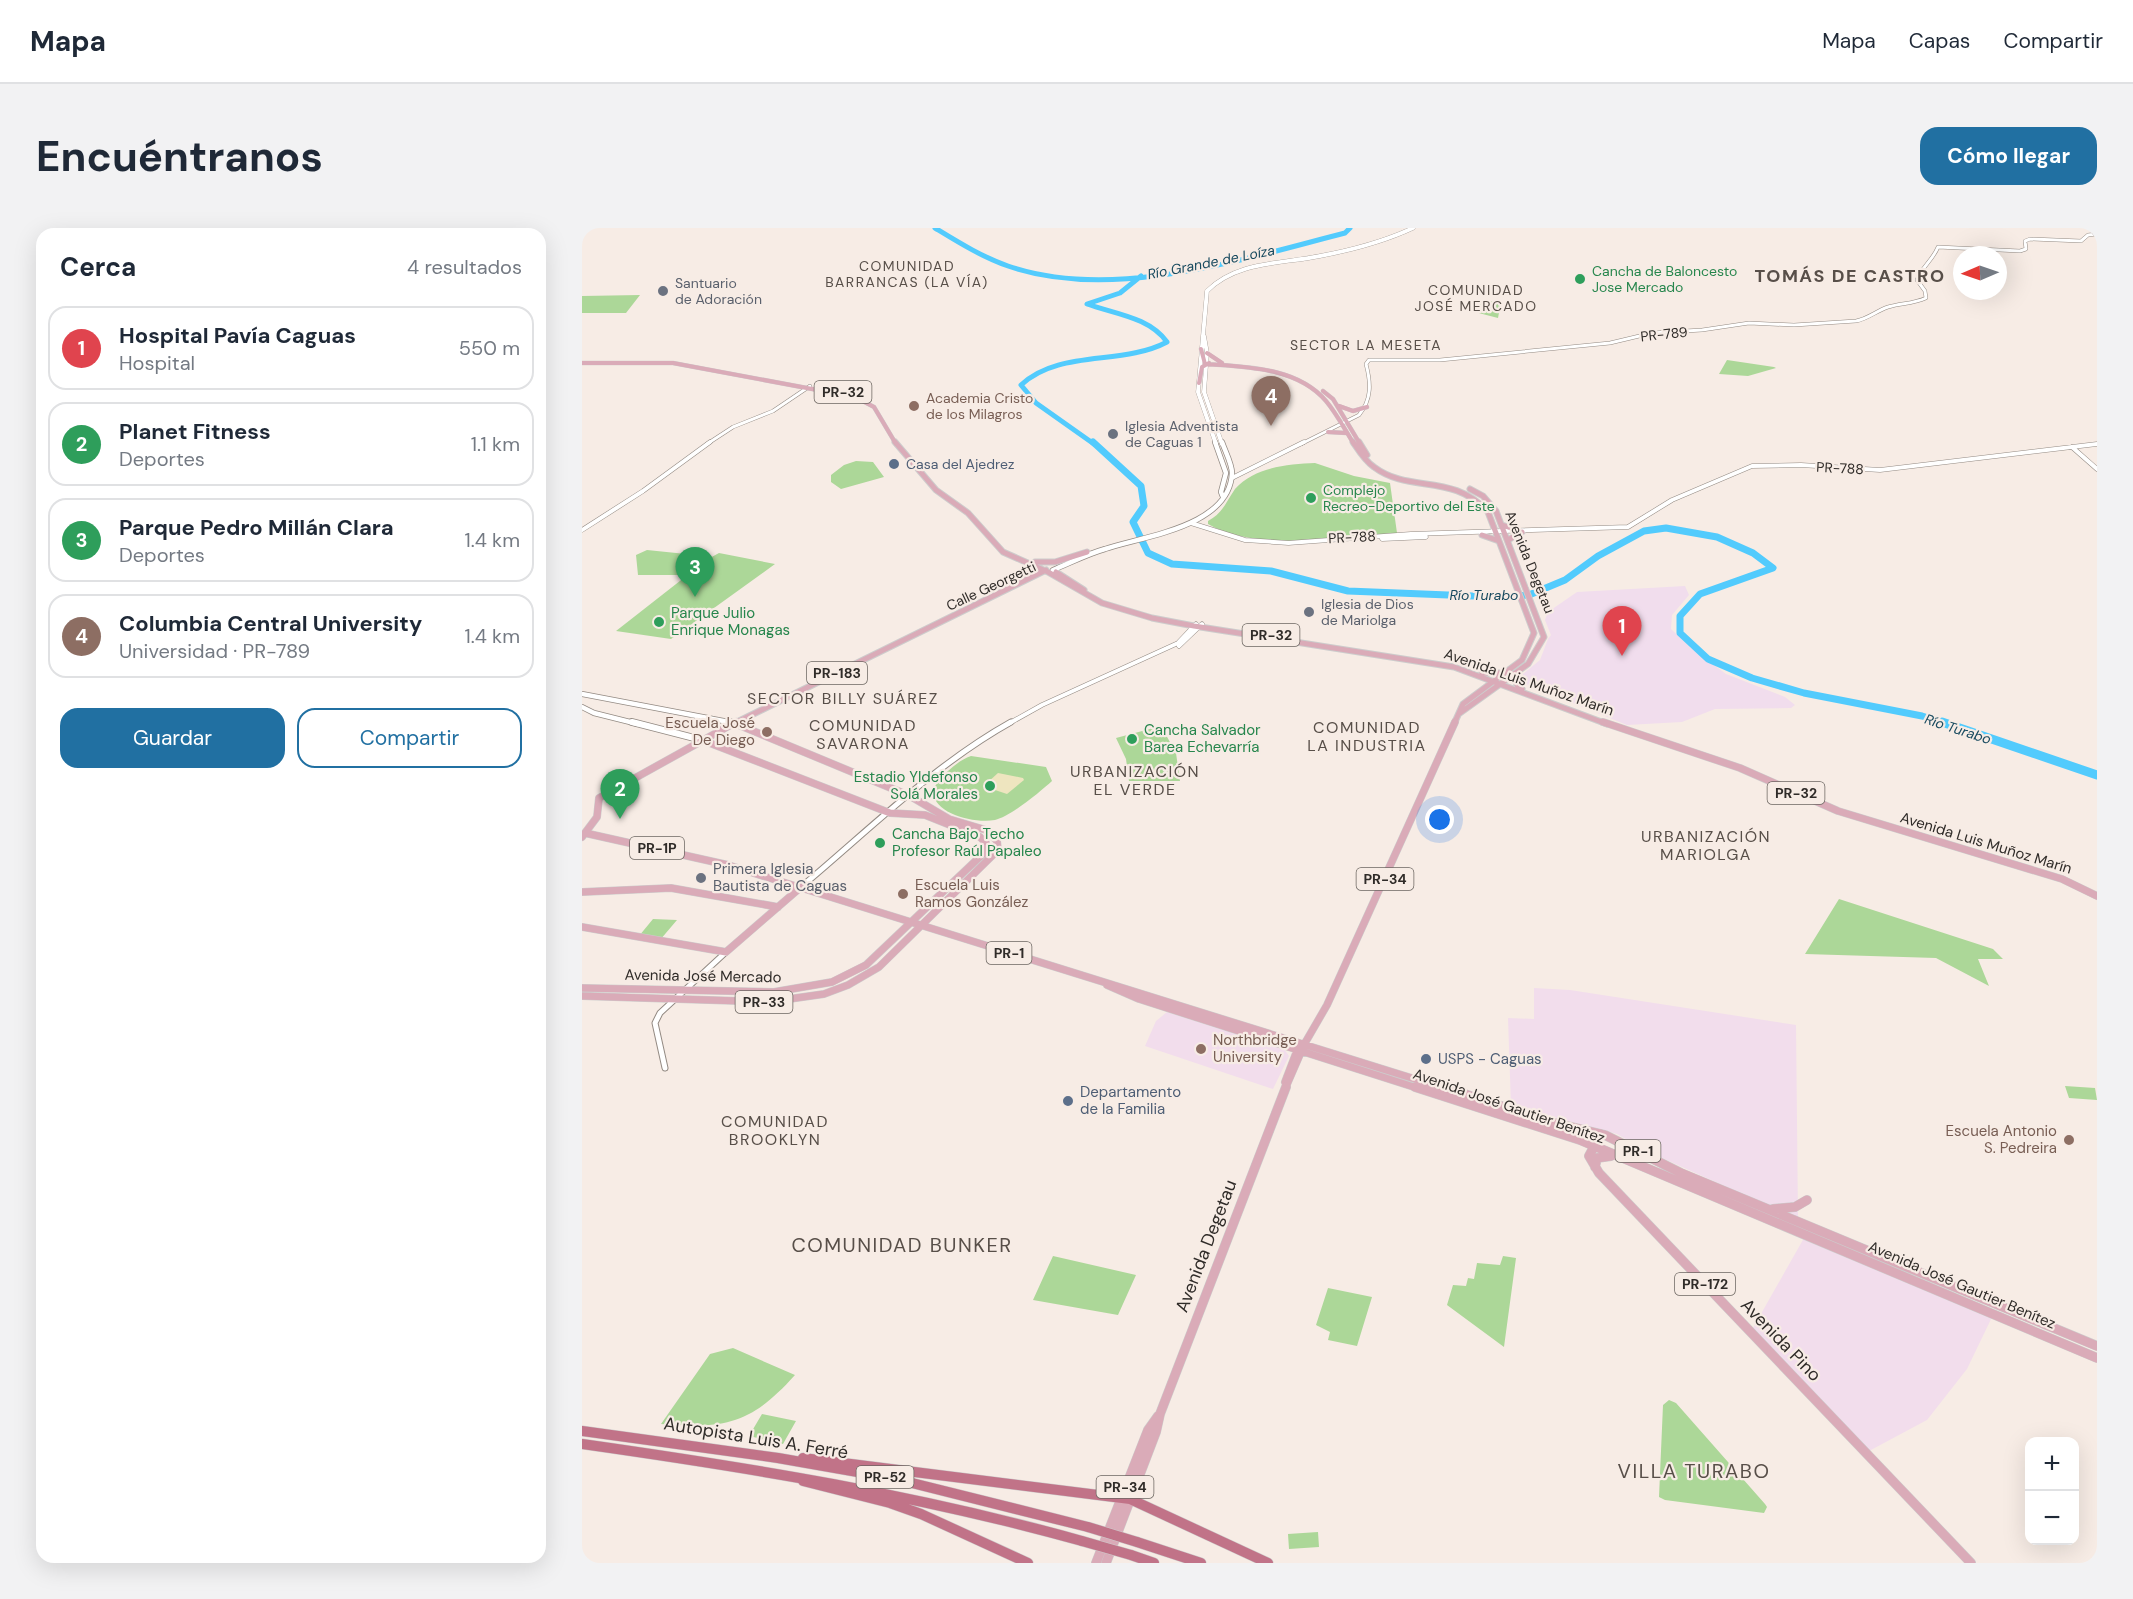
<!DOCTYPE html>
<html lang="es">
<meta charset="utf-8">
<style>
:root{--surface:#fff;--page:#f2f2f3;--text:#1f2937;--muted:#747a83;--line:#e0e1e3;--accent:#2170a2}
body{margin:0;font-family:"DM Sans",sans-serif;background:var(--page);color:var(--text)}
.controls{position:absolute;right:18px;bottom:18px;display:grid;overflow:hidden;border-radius:12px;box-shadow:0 6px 24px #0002}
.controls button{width:54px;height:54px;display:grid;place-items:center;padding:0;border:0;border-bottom:2px solid var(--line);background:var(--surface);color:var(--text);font:30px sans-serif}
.compass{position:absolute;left:1371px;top:18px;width:54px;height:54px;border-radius:50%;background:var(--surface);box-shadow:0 6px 24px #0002;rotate:268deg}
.you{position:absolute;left:858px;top:592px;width:21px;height:21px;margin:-15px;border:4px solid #fff;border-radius:50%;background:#1a73e8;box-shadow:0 0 0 9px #1a73e833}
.badge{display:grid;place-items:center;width:39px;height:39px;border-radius:50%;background:var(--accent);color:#fff;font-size:20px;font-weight:700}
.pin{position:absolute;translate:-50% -50px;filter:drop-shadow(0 2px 3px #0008)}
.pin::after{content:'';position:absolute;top:32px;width:21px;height:18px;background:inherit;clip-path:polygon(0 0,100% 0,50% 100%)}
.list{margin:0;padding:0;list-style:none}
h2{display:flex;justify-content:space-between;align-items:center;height:78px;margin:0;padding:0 24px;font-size:26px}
h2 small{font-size:20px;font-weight:400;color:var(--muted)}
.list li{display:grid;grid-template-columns:39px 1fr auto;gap:18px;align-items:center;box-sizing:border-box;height:84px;margin:0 12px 12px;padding:0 12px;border:2px solid var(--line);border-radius:18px}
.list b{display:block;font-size:22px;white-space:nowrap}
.list p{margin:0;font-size:20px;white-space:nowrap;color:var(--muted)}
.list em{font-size:20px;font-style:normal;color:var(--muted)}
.actions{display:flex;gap:12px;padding:18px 24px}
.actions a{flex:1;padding:14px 0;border:2px solid var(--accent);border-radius:18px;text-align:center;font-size:21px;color:var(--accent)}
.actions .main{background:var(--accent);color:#fff}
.map{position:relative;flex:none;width:1515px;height:1335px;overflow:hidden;border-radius:18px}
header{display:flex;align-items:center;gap:36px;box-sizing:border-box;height:84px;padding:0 30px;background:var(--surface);border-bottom:2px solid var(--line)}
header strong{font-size:28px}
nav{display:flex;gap:33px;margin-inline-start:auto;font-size:21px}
.intro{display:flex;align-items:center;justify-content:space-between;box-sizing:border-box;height:144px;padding:0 36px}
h1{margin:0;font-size:42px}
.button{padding:15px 27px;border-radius:18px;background:var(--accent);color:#fff;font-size:21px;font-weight:700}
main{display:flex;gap:36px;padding:0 36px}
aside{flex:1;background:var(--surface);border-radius:18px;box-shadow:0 6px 24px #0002}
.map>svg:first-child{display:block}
.commercial{fill:#f2ddec}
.medical{fill:#f1dded}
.green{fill:#acd798}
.sand{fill:#eee5bf}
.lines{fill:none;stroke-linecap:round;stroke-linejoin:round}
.river-far2{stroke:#52cbfd;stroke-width:5}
.river-far1{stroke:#52cbfd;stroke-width:7}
.river{stroke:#52cbfd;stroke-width:9}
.tertiary-far2-casing{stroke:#938a83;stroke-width:4}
.tertiary-far1-casing{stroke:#938a83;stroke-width:5}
.tertiary-casing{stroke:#938a83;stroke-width:7}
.secondary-far2-casing{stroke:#938a83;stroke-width:4.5}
.secondary-far1-casing{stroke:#938a83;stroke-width:6}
.secondary-casing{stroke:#938a83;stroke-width:8}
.primary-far3-casing{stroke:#cdcccc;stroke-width:4.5}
.primary-far2-casing{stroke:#cdcccc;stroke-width:7}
.primary-far1-casing{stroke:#cdcccc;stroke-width:8}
.primary-casing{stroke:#cdcccc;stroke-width:10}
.motorway-casing{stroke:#cdcccc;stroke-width:11}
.tertiary-far2{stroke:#fff;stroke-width:3}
.tertiary-far1{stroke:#fff;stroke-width:4}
.tertiary{stroke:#fff;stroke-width:5}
.secondary-far2{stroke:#fff;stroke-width:4}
.secondary-far1{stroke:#fff;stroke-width:4.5}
.secondary{stroke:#fff;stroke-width:6}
.primary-far3{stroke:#daabb8;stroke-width:4}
.primary-far2{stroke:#daabb8;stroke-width:5}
.primary-far1{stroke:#daabb8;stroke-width:7}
.primary{stroke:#daabb8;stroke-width:9}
.motorway{stroke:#c17388;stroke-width:10}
.motorway-bridge-casing{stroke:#cdcccc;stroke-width:11;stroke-linecap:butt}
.motorway-bridge{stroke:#c17388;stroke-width:10}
.leisure-dot{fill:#2e9e5b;stroke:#f7ece5;stroke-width:2}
.worship-dot{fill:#6b7280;stroke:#f7ece5;stroke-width:2}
.education-dot{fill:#8d6e63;stroke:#f7ece5;stroke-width:2}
.service-dot{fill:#5c6f8a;stroke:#f7ece5;stroke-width:2}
.labels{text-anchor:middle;stroke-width:4.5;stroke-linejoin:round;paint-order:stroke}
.far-water-label{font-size:14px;font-style:italic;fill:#184a5f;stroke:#f7ece5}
.far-neighbourhood-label{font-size:14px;letter-spacing:1.5px;fill:#584f49;stroke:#f7ece5}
.far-leisure-label{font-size:14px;fill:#27864d;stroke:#f7ece5;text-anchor:start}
.far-worship-label{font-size:14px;fill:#5b616d;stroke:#f7ece5;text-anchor:start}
.far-street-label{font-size:14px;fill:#302c29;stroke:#f7ece5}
.shield{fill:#f7ece5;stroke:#6c6661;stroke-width:1.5}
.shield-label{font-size:14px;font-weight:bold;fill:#302c29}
.far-education-label{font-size:14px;fill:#785e54;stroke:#f7ece5;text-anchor:start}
.far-service-label{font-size:14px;fill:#4e5e75;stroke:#f7ece5;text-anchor:start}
.leisure-label{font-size:15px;fill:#27864d;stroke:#f7ece5;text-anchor:start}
.street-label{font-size:15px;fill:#302c29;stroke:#f7ece5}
.education-label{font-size:15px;fill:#785e54;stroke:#f7ece5;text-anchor:end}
.worship-label{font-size:15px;fill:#5b616d;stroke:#f7ece5;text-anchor:start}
.service-label{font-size:15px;fill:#4e5e75;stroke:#f7ece5;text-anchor:start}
.neighbourhood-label{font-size:16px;letter-spacing:1.5px;fill:#584f49;stroke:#f7ece5}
.far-district-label{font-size:18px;font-weight:bold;letter-spacing:1.5px;fill:#584f49;stroke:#f7ece5}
.near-street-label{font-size:18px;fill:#302c29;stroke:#f7ece5}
.near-neighbourhood-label{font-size:20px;letter-spacing:1.5px;fill:#584f49;stroke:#f7ece5}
</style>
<header>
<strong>Mapa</strong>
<nav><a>Mapa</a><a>Capas</a><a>Compartir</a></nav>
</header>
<div class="intro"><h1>Encuéntranos</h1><a class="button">Cómo llegar</a></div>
<main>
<aside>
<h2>Cerca<small>4 resultados</small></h2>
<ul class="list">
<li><span class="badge" style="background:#e0444e">1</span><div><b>Hospital Pavía Caguas</b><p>Hospital</p></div><em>550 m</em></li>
<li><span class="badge" style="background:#2e9e5b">2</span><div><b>Planet Fitness</b><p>Deportes</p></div><em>1.1 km</em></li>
<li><span class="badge" style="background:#2e9e5b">3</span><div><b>Parque Pedro Millán Clara</b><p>Deportes</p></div><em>1.4 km</em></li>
<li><span class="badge" style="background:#8d6e63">4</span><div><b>Columbia Central University</b><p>Universidad · PR-789</p></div><em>1.4 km</em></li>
</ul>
<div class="actions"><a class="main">Guardar</a><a>Compartir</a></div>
</aside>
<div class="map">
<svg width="1515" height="1335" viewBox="0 0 1515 1335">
<rect width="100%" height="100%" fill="#f7ece5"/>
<path class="commercial" d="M952,760L988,762L1214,797L1216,991L1060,921L1035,906L929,878L926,790L952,791Z
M585,784L702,821L707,828L691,861L563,818L574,793Z
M1222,1010L1411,1087L1385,1141L1345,1192L1287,1223L1171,1100Z"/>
<path class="medical" d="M1103,358L1107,367L1090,387L1089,401L1109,420L1144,446L1203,469L1213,477L1209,480L1133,481L1100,494L1045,497L939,454L941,446L958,432L966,411L969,407L963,392L966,384L995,364Z"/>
<path class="green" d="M58,67L44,85H0V68Z
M904,73L919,74L916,90L885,82Z
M1145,132L1192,139L1194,140L1166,148L1137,146Z
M274,233L291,234L302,249L259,261L249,254V247L262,237Z
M733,235L772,248L808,255L815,305C757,309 678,325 626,296V293C641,285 644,274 653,261C672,239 706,236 733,235Z
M65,322L104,326L116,333L100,347H56L54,327Z
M137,325L193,336L89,411L34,403L126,331Z
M579,498L594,525L598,553H547L544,531L534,510Z
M389,528L464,539L470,553C459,563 428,589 413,592C383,597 325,576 366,543C373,537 380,531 389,528Z
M1257,671L1411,721L1421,731H1396L1407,758L1354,730L1223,726Z
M71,691L95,692L78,712L57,708Z
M1483,858L1513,860L1515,872L1487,870Z
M471,1028L554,1047L536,1087L451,1072Z
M921,1028L934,1030L922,1119L865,1077L871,1057L884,1058L886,1050L892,1051L895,1035L918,1037Z
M746,1060L790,1069L775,1118L746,1112L748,1104L734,1097Z
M151,1120L213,1147C169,1196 143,1201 79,1196L128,1126Z
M1087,1172L1094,1175L1183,1276L1185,1279L1182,1285L1083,1272L1077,1269L1081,1177Z
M180,1186L214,1193L201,1216L167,1208Z
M736,1304L737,1319L707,1321L706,1306Z"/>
<path class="sand" d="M416,545L441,550L442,552L425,566L407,560L405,555Z"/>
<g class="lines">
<path class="river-far2" d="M353,0C376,14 400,29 426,38C530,74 661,31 763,5L768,0
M512,216L454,175L439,157C477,121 540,138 585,114C567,89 533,86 505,76L538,65L559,48"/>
<path class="river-far1" d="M511,214L559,258L562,278L551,294L566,325L590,336L689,343L766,363L916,369L947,367L983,352L1016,328L1062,303L1084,300L1135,309L1171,325L1191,340L1118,366L1098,388V405L1126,431L1170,450L1222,465L1340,488L1365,496"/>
<path class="river" d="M1360,494L1515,547"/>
<defs>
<path id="tertiary-far2" d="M125,216L151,199L191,183L228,158
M719,216L777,187C790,171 789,155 784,136L787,132H858L1028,115L1070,105L1120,102L1167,95L1212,97L1274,93C1286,91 1294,83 1306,79C1319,75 1331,76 1344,70L1343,63L1335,52C1338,41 1351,32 1356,19L1438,23L1444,21L1443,13L1448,11L1499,13L1506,7L1515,6"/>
<path id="tertiary-far1" d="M1490,219L1515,241
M650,250L722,214
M609,295L663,312L707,315
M0,302L61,263L128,214
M800,311L844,309
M706,315L829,306L1046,299L1090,272L1170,238L1219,237L1298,242L1515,216
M597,418L620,396
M426,496L460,477L596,415L614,396"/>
<path id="tertiary" d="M219,659C286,603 352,537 429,494
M83,840L73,795L78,785L144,724"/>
<path id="secondary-far2" d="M622,108L625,125L622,164L640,216
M634,216L616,164L625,63C655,33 699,36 738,28C770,22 801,14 831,0"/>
<path id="secondary-far1" d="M633,214L644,245L639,264L641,269
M471,342C488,335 505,326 523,321C561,308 648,299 650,245C650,236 643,223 640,214
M0,466L152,495
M0,479L12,485L56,496"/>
<path id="secondary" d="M50,494L120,512
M149,494L152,495"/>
<path id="primary-far3" d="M619,121L623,136C664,139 715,139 744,173C755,186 763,202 772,216
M625,125L640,135
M0,135H91L273,169L292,179L314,216
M617,155L620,139L627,135
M741,163L751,171L778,216
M757,178L771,183L785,179
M746,204L764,205"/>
<path id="primary-far2" d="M313,214L354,262L386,285L421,324L466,344L520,375L570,390L612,398L872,439L1025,496
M771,214C777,223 783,233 792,239C828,266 870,244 906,284L952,405L940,432L881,476L872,496
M777,214L785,227
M920,297L935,302
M900,307L917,313
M926,312L940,304
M453,334H473L505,324
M474,344L502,362
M900,445H921
M931,446L935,457L940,461
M878,485L946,436L962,409L914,283L901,268L888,261
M152,495L154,496
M151,496L464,342"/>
<path id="primary-far1" d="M1021,494L1158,540L1256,583L1480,651L1515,668
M3,605L146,637L865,861
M0,609L15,589L17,570L154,494
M0,664L89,660L196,679
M0,699L144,724L219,659
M525,757L557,771L838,861
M0,760L192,764L250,754L284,737L404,623V615L398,609L343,587L308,585L120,512
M0,768L186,774L242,766L266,757L297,739L416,622L415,613L404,602L367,591L328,568L152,495
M703,854L716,820
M703,861L723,815L745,777L873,494"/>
<path id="primary" d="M833,859L998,912L1515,1130
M861,859L965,893L1023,907L1099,945L1515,1118
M1019,906L1007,928L1017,945L1389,1335
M1013,939L1015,930L1029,928
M1191,981L1213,979L1225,972
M514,1335L566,1202L576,1188
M524,1335L574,1204L578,1186L704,859"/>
<path id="motorway" d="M0,1203L196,1230L310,1250L506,1299
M0,1216C169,1240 336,1267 500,1313
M221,1230L548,1271L686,1335
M221,1253L308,1275L339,1286L446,1335
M555,1314L619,1335
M549,1327L572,1335"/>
</defs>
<use href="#tertiary-far2" class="tertiary-far2-casing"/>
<use href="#tertiary-far1" class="tertiary-far1-casing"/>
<use href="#tertiary" class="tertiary-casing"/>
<use href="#secondary-far2" class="secondary-far2-casing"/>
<use href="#secondary-far1" class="secondary-far1-casing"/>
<use href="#secondary" class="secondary-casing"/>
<use href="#primary-far3" class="primary-far3-casing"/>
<use href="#primary-far2" class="primary-far2-casing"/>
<use href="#primary-far1" class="primary-far1-casing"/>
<use href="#primary" class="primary-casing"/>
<use href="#motorway" class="motorway-casing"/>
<use href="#tertiary-far2" class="tertiary-far2"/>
<use href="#tertiary-far1" class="tertiary-far1"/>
<use href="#tertiary" class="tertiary"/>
<use href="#secondary-far2" class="secondary-far2"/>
<use href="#secondary-far1" class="secondary-far1"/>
<use href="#secondary" class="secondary"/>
<use href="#primary-far3" class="primary-far3"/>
<use href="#primary-far2" class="primary-far2"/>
<use href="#primary-far1" class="primary-far1"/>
<use href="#primary" class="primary"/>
<use href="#motorway" class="motorway"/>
<defs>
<path id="motorway-bridge" d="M506,1299L555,1314
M500,1313L549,1327"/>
</defs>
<use href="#motorway-bridge" class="motorway-bridge-casing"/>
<use href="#motorway-bridge" class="motorway-bridge"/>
</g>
<g class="leisure-dot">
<circle cx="998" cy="51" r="6"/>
<circle cx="729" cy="270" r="6"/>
<circle cx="77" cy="394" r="6"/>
<circle cx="550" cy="511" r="6"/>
<circle cx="408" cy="558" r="6"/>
<circle cx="298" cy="615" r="6"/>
</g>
<g class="worship-dot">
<circle cx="81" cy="63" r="6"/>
<circle cx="531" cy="206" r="6"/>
<circle cx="727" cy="384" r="6"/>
<circle cx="119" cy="650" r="6"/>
</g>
<g class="education-dot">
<circle cx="332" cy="178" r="6"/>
<circle cx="185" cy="504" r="6"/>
<circle cx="321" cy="666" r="6"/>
<circle cx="619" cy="821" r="6"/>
<circle cx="1487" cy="912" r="6"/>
</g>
<g class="service-dot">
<circle cx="312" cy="236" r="6"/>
<circle cx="844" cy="831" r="6"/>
<circle cx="486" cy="873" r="6"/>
</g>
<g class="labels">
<g class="far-water-label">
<text transform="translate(629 34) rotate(-11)" y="5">Río Grande de Loíza</text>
<text x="902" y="372">Río Turabo</text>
<text transform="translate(1376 501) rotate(18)" y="5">Río Turabo</text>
</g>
<g class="far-neighbourhood-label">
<text x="325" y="43">COMUNIDAD<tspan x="325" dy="16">BARRANCAS (LA VÍA)</tspan></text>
<text x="894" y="67">COMUNIDAD<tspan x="894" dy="16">JOSÉ MERCADO</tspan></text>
<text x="784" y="122">SECTOR LA MESETA</text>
</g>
<g class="far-leisure-label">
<text x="1010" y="48">Cancha de Baloncesto<tspan x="1010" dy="16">Jose Mercado</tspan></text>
<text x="741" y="267">Complejo<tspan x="741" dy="16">Recreo-Deportivo del Este</tspan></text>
</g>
<g class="far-worship-label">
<text x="93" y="60">Santuario<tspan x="93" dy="16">de Adoración</tspan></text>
<text x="543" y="203">Iglesia Adventista<tspan x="543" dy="16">de Caguas 1</tspan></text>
<text x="739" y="381">Iglesia de Dios<tspan x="739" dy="16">de Mariolga</tspan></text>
</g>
<g class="far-street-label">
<text transform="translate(1082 106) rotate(-6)" y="5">PR-789</text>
<text transform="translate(1258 240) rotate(3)" y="5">PR-788</text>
<text transform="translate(770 309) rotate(-3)" y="5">PR-788</text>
<text transform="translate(948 334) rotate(68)" y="5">Avenida Degetau</text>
<text transform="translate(409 358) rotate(-25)" y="5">Calle Georgetti</text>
</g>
<g class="shield">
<rect x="232.5" y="153" width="57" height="22" rx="4.5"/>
<rect x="660.5" y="396" width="57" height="22" rx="4.5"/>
<rect x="225" y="434" width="60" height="22" rx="4.5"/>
<rect x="1185.5" y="554" width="57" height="22" rx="4.5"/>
<rect x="48" y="609" width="54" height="22" rx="4.5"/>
<rect x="774.5" y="640" width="57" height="22" rx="4.5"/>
<rect x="404.5" y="714" width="45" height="22" rx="4.5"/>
<rect x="153.5" y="763" width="57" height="22" rx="4.5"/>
<rect x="1033.5" y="912" width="45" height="22" rx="4.5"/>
<rect x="1093" y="1045" width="60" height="22" rx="4.5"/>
<rect x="274.5" y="1238" width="57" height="22" rx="4.5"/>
<rect x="514.5" y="1248" width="57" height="22" rx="4.5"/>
</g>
<g class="shield-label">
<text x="261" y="169">PR-32</text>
<text x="689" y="412">PR-32</text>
<text x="255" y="450">PR-183</text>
<text x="1214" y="570">PR-32</text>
<text x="75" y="625">PR-1P</text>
<text x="803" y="656">PR-34</text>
<text x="427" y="730">PR-1</text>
<text x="182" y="779">PR-33</text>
<text x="1056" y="928">PR-1</text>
<text x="1123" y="1061">PR-172</text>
<text x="303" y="1254">PR-52</text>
<text x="543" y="1264">PR-34</text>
</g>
<g class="far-education-label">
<text x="344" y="175">Academia Cristo<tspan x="344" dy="16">de los Milagros</tspan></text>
</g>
<g class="far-service-label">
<text x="324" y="241">Casa del Ajedrez</text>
</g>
<g class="leisure-label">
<text x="89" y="390">Parque Julio<tspan x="89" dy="17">Enrique Monagas</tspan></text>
<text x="562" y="507">Cancha Salvador<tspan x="562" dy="17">Barea Echevarría</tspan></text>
<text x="396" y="554" text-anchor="end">Estadio Yldefonso<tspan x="396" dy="17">Solá Morales</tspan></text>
<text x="310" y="611">Cancha Bajo Techo<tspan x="310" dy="17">Profesor Raúl Papaleo</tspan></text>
</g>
<g class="street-label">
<text transform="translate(947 454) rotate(19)" y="5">Avenida Luis Muñoz Marín</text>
<text transform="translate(1404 615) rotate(17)" y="5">Avenida Luis Muñoz Marín</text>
<text transform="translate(121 748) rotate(1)" y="5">Avenida José Mercado</text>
<text transform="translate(927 878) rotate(19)" y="5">Avenida José Gautier Benítez</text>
<text transform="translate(1380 1057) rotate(23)" y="5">Avenida José Gautier Benítez</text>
</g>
<g class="education-label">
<text x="173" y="500">Escuela José<tspan x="173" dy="17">De Diego</tspan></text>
<text x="333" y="662" text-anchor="start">Escuela Luis<tspan x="333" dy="17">Ramos González</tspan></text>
<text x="631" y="817" text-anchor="start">Northbridge<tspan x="631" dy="17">University</tspan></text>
<text x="1475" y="908">Escuela Antonio<tspan x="1475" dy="17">S. Pedreira</tspan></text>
</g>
<g class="worship-label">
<text x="131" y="646">Primera Iglesia<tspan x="131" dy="17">Bautista de Caguas</tspan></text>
</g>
<g class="service-label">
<text x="856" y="836">USPS - Caguas</text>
<text x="498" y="869">Departamento<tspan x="498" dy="17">de la Familia</tspan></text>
</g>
<g class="neighbourhood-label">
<text x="261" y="476">SECTOR BILLY SUÁREZ</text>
<text x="281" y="503">COMUNIDAD<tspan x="281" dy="18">SAVARONA</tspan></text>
<text x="785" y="505">COMUNIDAD<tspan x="785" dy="18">LA INDUSTRIA</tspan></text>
<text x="553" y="549">URBANIZACIÓN<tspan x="553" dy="18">EL VERDE</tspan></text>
<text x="1124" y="614">URBANIZACIÓN<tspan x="1124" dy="18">MARIOLGA</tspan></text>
<text x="193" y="899">COMUNIDAD<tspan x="193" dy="18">BROOKLYN</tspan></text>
</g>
<g class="far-district-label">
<text x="1268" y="54">TOMÁS DE CASTRO</text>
</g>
<g class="near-street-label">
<text transform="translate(624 1018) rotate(-69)" y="6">Avenida Degetau</text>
<text transform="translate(1199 1112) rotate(46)" y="6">Avenida Pino</text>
<text transform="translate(174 1210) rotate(9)" y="6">Autopista Luis A. Ferré</text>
</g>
<g class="near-neighbourhood-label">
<text x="320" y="1024">COMUNIDAD BUNKER</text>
<text x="1112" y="1250">VILLA TURABO</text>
</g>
</g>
</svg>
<div class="controls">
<button>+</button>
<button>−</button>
</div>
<svg class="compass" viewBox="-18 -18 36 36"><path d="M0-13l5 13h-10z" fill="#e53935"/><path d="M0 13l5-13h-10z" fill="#747a83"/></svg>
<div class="you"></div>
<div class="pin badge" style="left:1040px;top:428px;background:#e0444e">1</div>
<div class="pin badge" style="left:38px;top:591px;background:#2e9e5b">2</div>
<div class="pin badge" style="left:113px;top:369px;background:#2e9e5b">3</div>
<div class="pin badge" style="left:689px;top:198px;background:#8d6e63">4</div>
</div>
</main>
